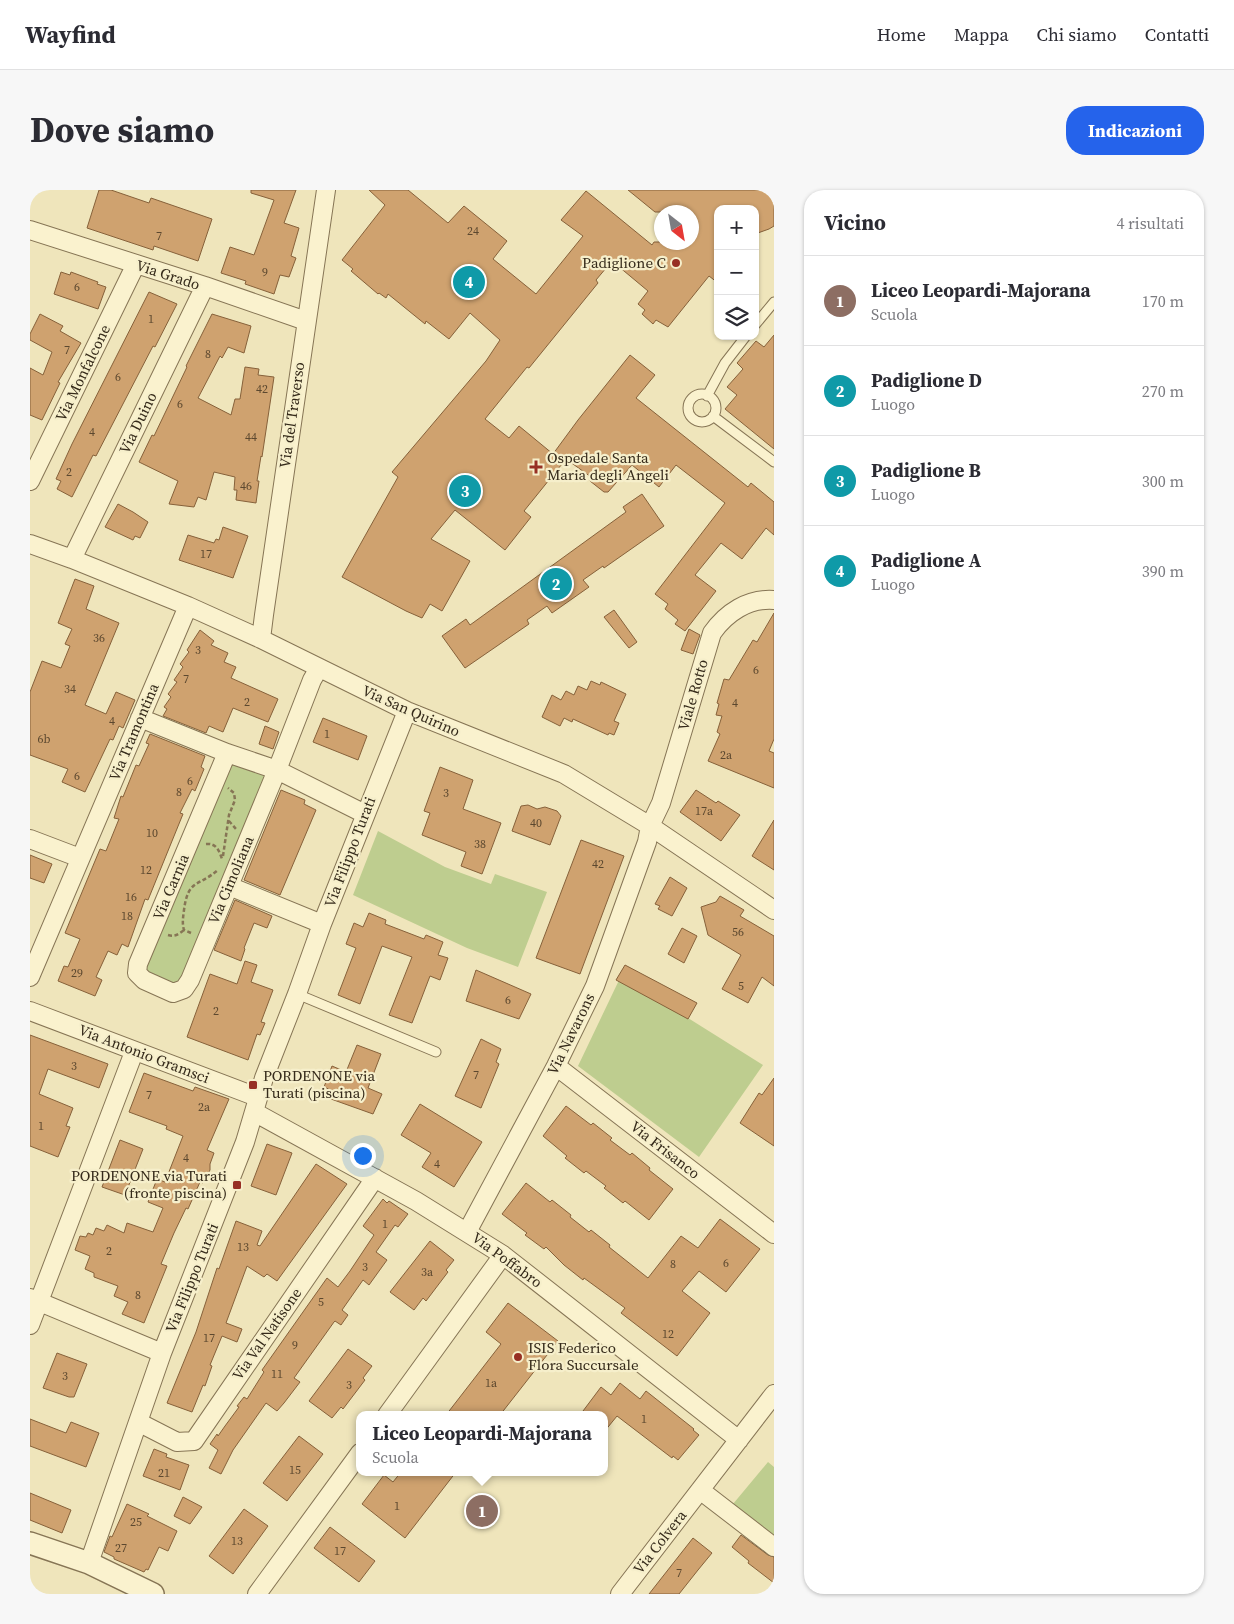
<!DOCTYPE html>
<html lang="it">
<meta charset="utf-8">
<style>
:root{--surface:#fff;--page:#f7f7f7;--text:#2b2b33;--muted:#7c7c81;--line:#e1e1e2;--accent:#2563eb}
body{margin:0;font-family:"Source Serif 4",serif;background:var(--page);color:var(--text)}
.controls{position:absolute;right:15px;top:15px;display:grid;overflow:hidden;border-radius:10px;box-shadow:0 1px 4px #0004}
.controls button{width:45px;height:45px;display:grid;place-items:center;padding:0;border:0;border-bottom:1px solid var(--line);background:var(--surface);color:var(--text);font:25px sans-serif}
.compass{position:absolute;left:624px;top:15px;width:45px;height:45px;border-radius:50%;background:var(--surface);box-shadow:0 1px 4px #0004;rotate:149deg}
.you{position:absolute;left:332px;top:965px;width:18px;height:18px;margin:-12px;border:4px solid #fff;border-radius:50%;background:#1a73e8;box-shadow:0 0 0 8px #1a73e833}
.badge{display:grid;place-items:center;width:32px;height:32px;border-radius:50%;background:var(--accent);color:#fff;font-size:16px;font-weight:700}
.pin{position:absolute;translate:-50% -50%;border:2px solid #fff;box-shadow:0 1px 5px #0006}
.popup{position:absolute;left:326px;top:1221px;width:252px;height:65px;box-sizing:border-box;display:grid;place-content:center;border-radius:10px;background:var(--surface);filter:drop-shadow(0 1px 4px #0005);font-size:16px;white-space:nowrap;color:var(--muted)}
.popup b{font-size:19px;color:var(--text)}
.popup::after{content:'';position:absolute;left:50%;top:100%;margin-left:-10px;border:10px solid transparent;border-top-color:var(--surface)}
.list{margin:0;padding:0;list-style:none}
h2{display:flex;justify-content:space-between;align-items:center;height:65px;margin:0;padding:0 20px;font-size:21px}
h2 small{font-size:16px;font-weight:400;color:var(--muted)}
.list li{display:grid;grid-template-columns:32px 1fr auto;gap:15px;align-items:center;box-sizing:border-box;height:90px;padding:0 20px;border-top:1px solid var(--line)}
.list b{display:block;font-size:19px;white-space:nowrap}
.list p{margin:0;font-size:16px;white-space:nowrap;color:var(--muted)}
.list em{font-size:16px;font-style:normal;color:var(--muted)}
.icon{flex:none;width:28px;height:28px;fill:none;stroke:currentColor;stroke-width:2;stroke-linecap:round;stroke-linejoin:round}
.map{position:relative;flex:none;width:744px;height:1404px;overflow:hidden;border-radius:20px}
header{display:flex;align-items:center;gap:30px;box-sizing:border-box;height:70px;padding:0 25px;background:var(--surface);border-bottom:1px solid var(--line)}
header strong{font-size:24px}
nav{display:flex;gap:28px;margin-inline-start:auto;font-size:18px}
.intro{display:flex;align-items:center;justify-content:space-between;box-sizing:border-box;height:120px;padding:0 30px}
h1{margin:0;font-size:35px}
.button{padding:12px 22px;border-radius:20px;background:var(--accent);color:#fff;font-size:18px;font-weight:700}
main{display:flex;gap:30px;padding:0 30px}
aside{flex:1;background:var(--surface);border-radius:20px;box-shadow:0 1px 4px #0004}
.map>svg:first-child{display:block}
.green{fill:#becd8f}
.building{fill:#cfa26f;stroke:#86613a}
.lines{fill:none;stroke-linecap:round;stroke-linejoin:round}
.service-casing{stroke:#867555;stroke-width:11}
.minor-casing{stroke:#867555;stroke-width:20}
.tertiary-casing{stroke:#867555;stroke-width:24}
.path{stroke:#867555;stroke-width:2.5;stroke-dasharray:4 2.5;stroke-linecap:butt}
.service{stroke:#faf2ce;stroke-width:9}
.minor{stroke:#faf2ce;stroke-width:18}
.tertiary{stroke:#faf2ce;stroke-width:21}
.poi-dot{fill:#972f23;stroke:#f6efcb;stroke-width:2}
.labels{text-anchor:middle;stroke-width:4.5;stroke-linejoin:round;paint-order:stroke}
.number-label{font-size:12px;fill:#5c482f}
.poi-label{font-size:15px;fill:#352a1a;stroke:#f6efcb;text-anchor:start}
.street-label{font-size:15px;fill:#352a1a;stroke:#f6efcb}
</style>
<header>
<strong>Wayfind</strong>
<nav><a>Home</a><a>Mappa</a><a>Chi siamo</a><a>Contatti</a></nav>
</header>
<div class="intro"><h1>Dove siamo</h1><a class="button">Indicazioni</a></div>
<main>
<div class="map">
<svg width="744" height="1404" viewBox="0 0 744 1404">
<rect width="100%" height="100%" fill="#efe5bb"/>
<path class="green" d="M197,563L247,580L160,790L143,803L108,774Z
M348,641L415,677L461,694L465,684L517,702L488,777L437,758L323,705Z
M591,786L733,875L669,967L548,876Z
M738,1272L744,1277V1345L703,1314Z"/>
<path class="building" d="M69,0H81L119,13L121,8L182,29L168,71L124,56L123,60L57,38Z
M221,0H266L254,33L269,38L261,66L266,68L259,87L250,85L244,104L215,94L216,91L191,83L200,57L224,65L244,10L221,3Z
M339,0H378L418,33L434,16L477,51L463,69L506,104L553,46L531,30L556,1L622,55L624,52H662V22H625L598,0H744V36L739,39L725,44V19H688V93L679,86L638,137L626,130L623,134L612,124L615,120L608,114L618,101L582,71L566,90L568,93L499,178L497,177L455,229L479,248L489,236L523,264L548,230L600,165L625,185L606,208L718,297L721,293L744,312V345L736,338L712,369L691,353L665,385L686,401L655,441L645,434L648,430L635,419L638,414L625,404L695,313L646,275L629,297L602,275L578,302H574L560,291L561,287L536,269L494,321L501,327L475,360L425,320L401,349L440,371L412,421L400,414L392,428L376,421L312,387L368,287L362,282L456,171L470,150L440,123L419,149L396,131L395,134L358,104L356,108L349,103L348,104L321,81L323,79L312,70L355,15Z
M31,82L40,85L41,82L68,92L67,94L76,97L68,119L24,104Z
M119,102L147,114L125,157L123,156L66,266L63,265L42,307L27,299L31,291L26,289L42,254Z
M10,124L33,136L30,141L51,153L28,192L30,193L12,230L0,225V178L13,185L22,162L0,150V144Z
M182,124L221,136L214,163L198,157L192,168L190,166L168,208L201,225L205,209H210L215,177L229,179L228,185L244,187L232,267L231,266L227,291H229L226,313L206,310L207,300H204L205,287L184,282L176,310L168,307L164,317L139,314L148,291L109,272L122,245L124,246L157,177L156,176Z
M744,145V259L695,219L707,205L697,197L713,179L707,173L726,151L734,157Z
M612,304L634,336L574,378L573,376L553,390L559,397L522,423L517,416L497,430L499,434L435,478L412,446L436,429L440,435L596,322L593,317Z
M88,314L103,322L118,332L110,348L105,346L103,350L75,337Z
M193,337L218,346L203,388L149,370L158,345L184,353L186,349L189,350Z
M45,389L64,396L56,419L89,433L55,515L76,524L86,502L105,510L93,538L89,536L83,550L80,549L55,602L32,592L38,579L0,565V502L12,471L31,478L40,456L35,454L42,439L28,433Z
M584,420L607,452L599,458L574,427Z
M744,423V549L739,561L744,563V598L678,571L690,544L687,542L692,526L686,525L689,514L687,513L694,489L699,490L723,450L727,452Z
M659,439L670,445L663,464L651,460Z
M170,440L184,451L181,455L198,463L194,472L206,477L201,488L248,509L238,532L203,518L193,542L179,536L176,543L133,526L137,519L134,517L141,507L138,504L147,492L144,490L153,477L150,474L159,462L157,460Z
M561,491L570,495L571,492L596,504L584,531L589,533L584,545L579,543L578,545L543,529L542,532L534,528L530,536L512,527L522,505L531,510L536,501L544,505L548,496L557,500Z
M293,528L337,546L328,570L283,552Z
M235,536L249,542L243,559L229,554Z
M120,544L175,566L171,577L174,579L165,601L162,599L150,623L153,624L118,710L115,709L98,757L92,754L87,765L78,761L66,787L72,790L65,806L28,791L34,776L38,777L50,749L35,743L70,659L76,661L89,629L84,628L91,606L93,607L106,575L109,576L119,554L116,553Z
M410,577L443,590L433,619L471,633L452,684L431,676L436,662L392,645L400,623L394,621Z
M251,600L275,610L274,614L286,620L250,705L214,690Z
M666,600L686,613L688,611L710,625L691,651L650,622Z
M498,615L507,619L515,617L527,621L531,626L520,655L482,641L491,616Z
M744,630V680L722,666Z
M551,650L594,666L550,784L506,768Z
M0,665L22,674L14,693L0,688Z
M640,687L657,698L642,726L628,719L630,716L625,714Z
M690,706L714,720L710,726L744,746V796L732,787L718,813L692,799L711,765L678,745L671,717L686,712Z
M205,710L242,726L237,738L224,733L214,758L215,759L211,771L184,760Z
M339,723L356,730L355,734L394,749L396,745L413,752L408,765L418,768L410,790L400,786L382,833L359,825L382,767L352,756L330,814L308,805L326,758L316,754L324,733L333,737Z
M652,738L667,746L654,773L638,764Z
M215,771L227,775L221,792L243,800L231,832L235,833L230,845L227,844L218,870L157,847L180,784L207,794Z
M595,775L667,813L658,829L586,790Z
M446,780L501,804L489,829L436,811Z
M0,845L78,874L69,898L18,879L9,904L43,918L36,936L40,937L28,967L0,956Z
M451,849L471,859L466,872L469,874L451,918L425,906Z
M327,855L351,864L338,898L352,904L343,924L301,909L303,901L294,897L302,876L316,882Z
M114,883L163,901L165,897L199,909L177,960L184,963L180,974V980L173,993L170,992L158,1019L156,1018L144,1043L131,1074L137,1076L114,1133L92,1124L98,1112L84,1106L88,1096L64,1087V1083L55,1079L60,1066L45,1060L50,1046L56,1047L58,1043L63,1045L66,1038L74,1041L77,1035L94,1043L97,1033L123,1042L133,1018L118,1012L127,989L135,992L153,946L136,939L137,936L99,922Z
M744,888V956L710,933L729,903L732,905Z
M390,914L452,952L424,997L392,977L401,963L371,945Z
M536,916L561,935L563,933L582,948L580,950L600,965L602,963L620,978L619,980L643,999L619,1030L595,1011L593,1013L574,998L576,996L556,981L554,983L535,968L537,966L513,946Z
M90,950L113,959L95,1005L72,997Z
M237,954L262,963L246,1005L221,996Z
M286,974L317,994L247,1091L237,1084L234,1087L217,1076L196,1133L212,1139L207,1152L192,1146L180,1175L182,1176L175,1196L173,1195L162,1222L137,1213L166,1142L187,1078L189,1079L206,1031L232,1041L227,1055L230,1056Z
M496,993L520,1012L522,1010L541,1025L540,1027L559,1042L561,1040L580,1055L579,1057L618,1088L651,1046L668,1058L690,1029L730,1059L696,1102L669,1081L652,1101L680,1123L647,1166L591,1123L595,1118L554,1088L553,1090L534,1075L516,1057L514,1059L495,1045L497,1043L472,1024Z
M353,1009L357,1013L359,1011L378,1024L368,1037L365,1035L346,1062L357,1070L339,1095L333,1090L312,1120L318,1125L311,1135L305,1131L304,1132L264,1188L270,1192L254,1213L247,1221L236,1213L203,1260L191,1284L179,1278L188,1260L180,1254L187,1244L188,1246L195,1236L209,1217L207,1216L214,1207L217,1209L234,1182L232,1180L297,1088L308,1097L320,1081L344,1045L333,1036Z
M400,1051L424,1070L416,1080L418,1082L396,1111L393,1108L384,1120L360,1102Z
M478,1113L528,1151L470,1225H416L471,1154L456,1142Z
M318,1159L342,1176L333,1188L335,1190L313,1219L311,1217L302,1228L279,1211Z
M27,1163L57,1174L44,1207H39L13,1198Z
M590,1193L610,1209L616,1201L664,1239L663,1240L669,1245L648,1270L643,1266L642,1268L587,1226L574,1242V1225H550L571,1197L581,1205Z
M0,1229L36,1243L41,1232L69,1243L56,1277L0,1256Z
M269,1246L293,1264L257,1311L233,1293Z
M124,1259L137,1264L136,1267L159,1275L150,1300L113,1286Z
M371,1282H426L375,1348L332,1314L354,1285L363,1292Z
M0,1303L41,1320L32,1343L0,1330Z
M153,1307L172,1317L160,1334L144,1326Z
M97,1314L119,1324L117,1326L147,1341L138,1361L129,1357L118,1380L116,1379L114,1382L84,1369V1367L74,1362L80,1346L82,1347Z
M214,1319L238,1336L203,1384L179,1366Z
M300,1337L345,1371L329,1392L284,1358Z
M711,1345L738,1365L744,1367V1393L718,1373L719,1371L702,1357Z
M663,1348L682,1363L668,1380L649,1404H619Z"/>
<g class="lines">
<defs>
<path id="service" d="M725,135L744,112
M658 218a14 14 0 1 1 28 0a14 14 0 1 1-28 0Z
M677,206L695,173L716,146
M683,226L744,272
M267,804L406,862"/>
<path id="minor" d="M0,40L175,96L276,131
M0,291L106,74
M0,354L42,369L158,416L231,449L377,521L534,584L620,636L744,720
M42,369L175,96
M231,449L234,425L296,0
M110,528L197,563L247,580L335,624
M197,563L108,774L107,783L114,790L143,803L154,799L160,790L247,580L282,490L289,478
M0,649L50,668
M199,696L292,734
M0,787L158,416
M0,821L227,907
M526,876L744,1044
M224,922L386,1011L473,1065L709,1250
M437,1042L526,876L565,796L617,652L620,636L631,613L682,443C696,423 718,408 744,410
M0,1108L132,1163
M0,1135L104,862
M357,1225L473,1065
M108,1232L147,1252L164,1251L345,988
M670,1300L744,1357
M59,1373L132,1163L215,952L234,888L267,804L292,734L377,521
M227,1404L330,1263
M590,1404L744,1204"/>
<path id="tertiary" d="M0,1353L59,1373L123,1404"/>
</defs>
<use href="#service" class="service-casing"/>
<use href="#minor" class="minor-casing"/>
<use href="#tertiary" class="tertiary-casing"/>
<path class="path" d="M199,631L206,639
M176,654C186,653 189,660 192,669
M193,666L199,625L205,610L204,603L198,598
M161,743L154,740C152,733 153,728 154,720C158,689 168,697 188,680
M138,745C145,747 149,744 154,740"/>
<use href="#service" class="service"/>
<use href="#minor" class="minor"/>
<use href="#tertiary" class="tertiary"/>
</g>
<g class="poi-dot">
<circle cx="646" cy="73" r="5"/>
<path d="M503.5 269.5h5v5h5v5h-5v5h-5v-5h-5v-5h5z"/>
<rect x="218" y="890" width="10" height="10" rx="2.5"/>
<rect x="202" y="990" width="10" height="10" rx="2.5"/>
<circle cx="488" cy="1167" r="5"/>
</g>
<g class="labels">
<g class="number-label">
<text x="443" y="45">24</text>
<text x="129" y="50">7</text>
<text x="235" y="86">9</text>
<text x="47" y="101">6</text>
<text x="121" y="133">1</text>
<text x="37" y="164">7</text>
<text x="178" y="168">8</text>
<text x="88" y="191">6</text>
<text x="232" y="203">42</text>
<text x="150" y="218">6</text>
<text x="62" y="246">4</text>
<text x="221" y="251">44</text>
<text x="39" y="286">2</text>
<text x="216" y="300">46</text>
<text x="176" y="368">17</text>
<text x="69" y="452">36</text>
<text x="168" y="464">3</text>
<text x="726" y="484">6</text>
<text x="156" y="493">7</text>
<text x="40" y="503">34</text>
<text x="217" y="516">2</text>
<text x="705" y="517">4</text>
<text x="82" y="535">4</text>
<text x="297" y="548">1</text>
<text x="14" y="553">6b</text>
<text x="696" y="569">2a</text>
<text x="47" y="590">6</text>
<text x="160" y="595">6</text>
<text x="149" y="606">8</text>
<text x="416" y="607">3</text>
<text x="674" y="625">17a</text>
<text x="506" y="637">40</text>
<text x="122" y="647">10</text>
<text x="450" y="658">38</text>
<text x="568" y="678">42</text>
<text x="116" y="684">12</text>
<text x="101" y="711">16</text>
<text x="97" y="730">18</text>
<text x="708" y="746">56</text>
<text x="47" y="787">29</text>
<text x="711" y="800">5</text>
<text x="478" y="814">6</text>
<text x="186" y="825">2</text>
<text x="44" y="880">3</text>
<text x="446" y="889">7</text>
<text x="119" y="909">7</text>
<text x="174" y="921">2a</text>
<text x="11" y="940">1</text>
<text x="156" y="972">4</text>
<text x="407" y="978">4</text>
<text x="355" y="1038">1</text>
<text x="213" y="1061">13</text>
<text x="79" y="1065">2</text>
<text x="696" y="1077">6</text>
<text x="643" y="1078">8</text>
<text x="335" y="1081">3</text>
<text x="397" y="1086">3a</text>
<text x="108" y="1109">8</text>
<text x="291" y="1116">5</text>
<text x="638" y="1148">12</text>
<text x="179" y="1152">17</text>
<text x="265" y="1159">9</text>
<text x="247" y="1188">11</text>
<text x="35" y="1190">3</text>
<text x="461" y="1197">1a</text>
<text x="319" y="1199">3</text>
<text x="614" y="1233">1</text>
<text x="265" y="1284">15</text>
<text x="134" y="1287">21</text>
<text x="367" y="1320">1</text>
<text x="106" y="1336">25</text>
<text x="207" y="1355">13</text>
<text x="91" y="1362">27</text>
<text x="310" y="1365">17</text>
<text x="649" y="1387">7</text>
</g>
<g class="poi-label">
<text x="636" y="78" text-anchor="end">Padiglione C</text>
<text x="517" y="273">Ospedale Santa<tspan x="517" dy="17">Maria degli Angeli</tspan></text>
<text x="233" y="891">PORDENONE via<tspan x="233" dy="17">Turati (piscina)</tspan></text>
<text x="197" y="991" text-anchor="end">PORDENONE via Turati<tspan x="197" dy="17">(fronte piscina)</tspan></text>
<text x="498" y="1163">ISIS Federico<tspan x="498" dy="17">Flora Succursale</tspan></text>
</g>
<g class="street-label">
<text transform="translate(138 85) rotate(18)" y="5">Via Grado</text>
<text transform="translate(53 183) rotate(-64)" y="5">Via Monfalcone</text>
<text transform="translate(262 225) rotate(-82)" y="5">Via del Traverso</text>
<text transform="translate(108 233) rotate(-64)" y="5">Via Duino</text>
<text transform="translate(663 505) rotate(-74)" y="5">Viale Rotto</text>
<text transform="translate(381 521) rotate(24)" y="5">Via San Quirino</text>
<text transform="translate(104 542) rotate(-67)" y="5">Via Tramontina</text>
<text transform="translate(320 662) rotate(-69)" y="5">Via Filippo Turati</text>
<text transform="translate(201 690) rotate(-67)" y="5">Via Cimoliana</text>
<text transform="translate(141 697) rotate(-67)" y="5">Via Carnia</text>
<text transform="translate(541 844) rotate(-64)" y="5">Via Navarons</text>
<text transform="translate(114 864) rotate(21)" y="5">Via Antonio Gramsci</text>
<text transform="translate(635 960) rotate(38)" y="5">Via Frisanco</text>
<text transform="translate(477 1070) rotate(36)" y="5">Via Poffabro</text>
<text transform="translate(162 1088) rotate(-68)" y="5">Via Filippo Turati</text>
<text transform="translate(237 1144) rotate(-55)" y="5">Via Val Natisone</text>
<text transform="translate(630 1352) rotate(-52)" y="5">Via Colvera</text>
</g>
</g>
</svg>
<div class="controls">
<button>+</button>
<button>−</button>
<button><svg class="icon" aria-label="layers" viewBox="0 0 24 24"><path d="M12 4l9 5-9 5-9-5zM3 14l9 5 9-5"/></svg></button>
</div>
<svg class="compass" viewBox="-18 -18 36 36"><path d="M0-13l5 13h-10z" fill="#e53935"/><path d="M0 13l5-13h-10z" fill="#7c7c81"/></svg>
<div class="you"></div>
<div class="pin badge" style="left:452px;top:1321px;background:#8d6e63">1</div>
<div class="popup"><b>Liceo Leopardi-Majorana</b>Scuola</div>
<div class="pin badge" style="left:526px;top:394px;background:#0f9aa8">2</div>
<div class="pin badge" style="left:435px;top:301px;background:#0f9aa8">3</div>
<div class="pin badge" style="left:439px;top:92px;background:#0f9aa8">4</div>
</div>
<aside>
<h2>Vicino<small>4 risultati</small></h2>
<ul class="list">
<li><span class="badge" style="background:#8d6e63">1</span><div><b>Liceo Leopardi-Majorana</b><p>Scuola</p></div><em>170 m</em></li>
<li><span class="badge" style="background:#0f9aa8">2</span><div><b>Padiglione D</b><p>Luogo</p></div><em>270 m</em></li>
<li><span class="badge" style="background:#0f9aa8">3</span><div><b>Padiglione B</b><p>Luogo</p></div><em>300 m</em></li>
<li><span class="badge" style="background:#0f9aa8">4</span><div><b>Padiglione A</b><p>Luogo</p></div><em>390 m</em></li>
</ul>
</aside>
</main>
